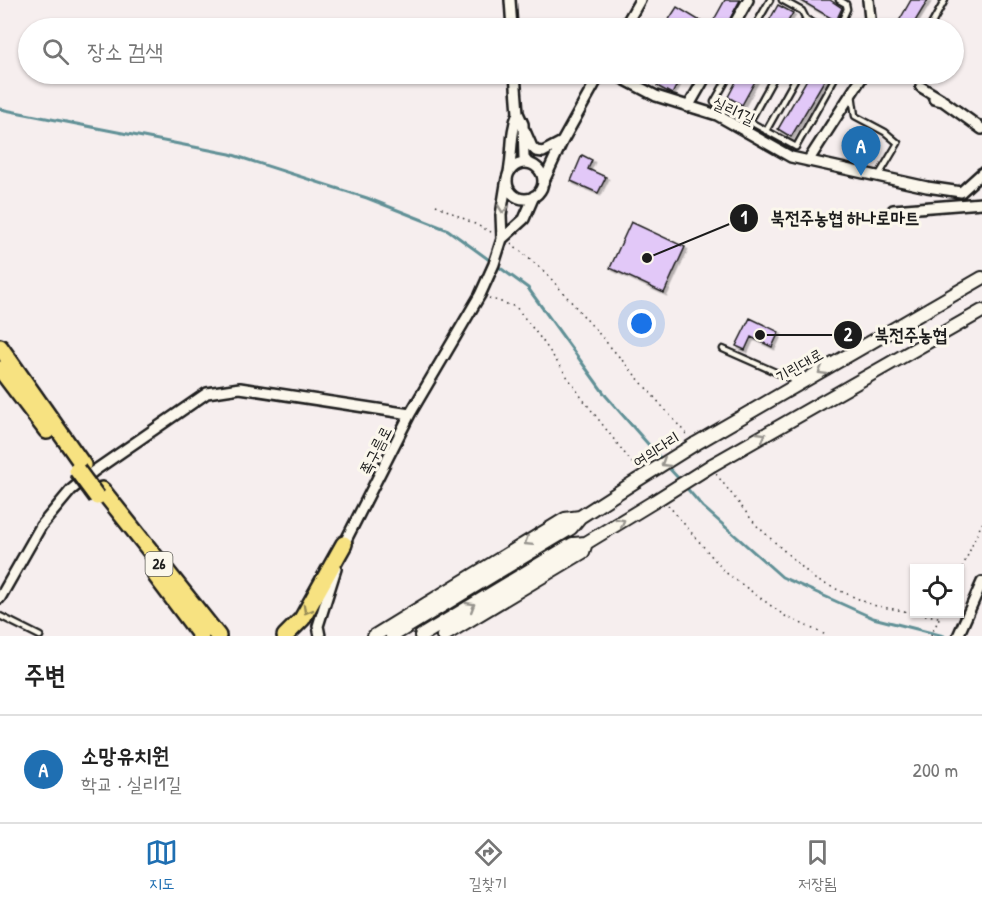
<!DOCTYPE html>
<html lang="ko">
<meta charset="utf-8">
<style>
:root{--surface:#fff;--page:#f6f6f6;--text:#222;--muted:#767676;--line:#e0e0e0;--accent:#1f6fb2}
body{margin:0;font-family:"Patrick Hand","Poor Story",sans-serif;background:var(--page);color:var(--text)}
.controls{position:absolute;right:18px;bottom:18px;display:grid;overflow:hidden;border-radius:0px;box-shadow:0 2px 4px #0004}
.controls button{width:54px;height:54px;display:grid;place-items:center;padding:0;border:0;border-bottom:2px solid var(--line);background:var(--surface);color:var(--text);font:30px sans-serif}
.you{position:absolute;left:642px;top:324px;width:21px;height:21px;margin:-15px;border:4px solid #fff;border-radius:50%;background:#1a73e8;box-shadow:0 0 0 9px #1a73e833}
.badge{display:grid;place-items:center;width:39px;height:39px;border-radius:50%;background:var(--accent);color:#fff;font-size:20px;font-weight:700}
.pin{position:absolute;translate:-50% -50px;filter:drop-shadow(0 2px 3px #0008)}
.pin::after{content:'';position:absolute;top:32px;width:21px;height:18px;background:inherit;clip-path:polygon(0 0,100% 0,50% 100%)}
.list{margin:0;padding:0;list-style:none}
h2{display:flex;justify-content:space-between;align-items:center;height:78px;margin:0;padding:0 24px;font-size:26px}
h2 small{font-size:20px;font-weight:400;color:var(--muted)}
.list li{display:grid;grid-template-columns:39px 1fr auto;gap:18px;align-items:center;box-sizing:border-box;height:108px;padding:0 24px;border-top:2px solid var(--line)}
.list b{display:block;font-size:22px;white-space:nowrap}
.list p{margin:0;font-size:20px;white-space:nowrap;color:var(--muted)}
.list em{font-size:20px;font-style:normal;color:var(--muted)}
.icon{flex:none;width:33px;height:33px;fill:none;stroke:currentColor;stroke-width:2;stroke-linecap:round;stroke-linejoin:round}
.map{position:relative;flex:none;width:982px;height:636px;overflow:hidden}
.search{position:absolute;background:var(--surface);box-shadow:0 2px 4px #0004;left:18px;right:18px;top:18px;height:66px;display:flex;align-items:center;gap:15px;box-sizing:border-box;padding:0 21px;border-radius:33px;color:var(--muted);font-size:22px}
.sheet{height:186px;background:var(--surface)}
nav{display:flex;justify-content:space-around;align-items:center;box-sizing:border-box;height:84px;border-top:2px solid var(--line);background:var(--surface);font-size:16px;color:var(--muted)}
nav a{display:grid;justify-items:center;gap:3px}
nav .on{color:var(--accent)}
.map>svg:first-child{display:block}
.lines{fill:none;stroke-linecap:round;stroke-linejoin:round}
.stream{stroke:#609096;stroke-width:3}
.building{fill:#e2c8f8;stroke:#1c1c1c;stroke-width:1.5;filter:url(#shadow)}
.service-casing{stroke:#1c1c1c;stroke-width:9}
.minor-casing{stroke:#1c1c1c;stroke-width:14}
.tertiary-casing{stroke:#1c1c1c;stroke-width:16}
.primary-casing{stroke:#1c1c1c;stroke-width:20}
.path{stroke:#1c1c1c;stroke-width:1.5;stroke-dasharray:1.5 4.5;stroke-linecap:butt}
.service{stroke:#fbf7ec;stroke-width:4.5}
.minor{stroke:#fbf7ec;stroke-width:9}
.tertiary{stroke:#fbf7ec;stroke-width:12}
.primary{stroke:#f7e281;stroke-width:15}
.tertiary-bridge-casing{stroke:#1c1c1c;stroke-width:16;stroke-linecap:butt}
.primary-bridge-casing{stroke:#1c1c1c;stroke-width:20;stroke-linecap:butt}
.tertiary-bridge{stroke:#fbf7ec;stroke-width:12}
.primary-bridge{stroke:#f7e281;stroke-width:15}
.oneway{stroke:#97948e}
.oneway2{stroke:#948954}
.labels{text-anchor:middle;stroke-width:6;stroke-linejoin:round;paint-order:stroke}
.shield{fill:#fbf7ec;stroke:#5f5e5a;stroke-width:1.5}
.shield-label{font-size:15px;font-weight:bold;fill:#1c1c1c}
.street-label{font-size:16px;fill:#1c1c1c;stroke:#fbf7ec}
.leader{fill:none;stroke:#1c1c1c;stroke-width:2}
.callout-dot{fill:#1c1c1c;stroke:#fbf7ec;stroke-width:2}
.mark-label{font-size:18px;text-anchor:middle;font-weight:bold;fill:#fff}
.callout-label{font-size:18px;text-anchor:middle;font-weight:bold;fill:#1c1c1c;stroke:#fbf7ec;stroke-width:6;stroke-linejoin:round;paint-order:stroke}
</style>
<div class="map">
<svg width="982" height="636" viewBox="0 0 982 636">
<defs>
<filter id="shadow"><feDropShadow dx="2.5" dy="2.5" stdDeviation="0" flood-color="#0004"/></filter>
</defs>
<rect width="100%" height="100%" fill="#f6eeee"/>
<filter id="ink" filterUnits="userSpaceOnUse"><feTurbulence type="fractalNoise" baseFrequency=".0167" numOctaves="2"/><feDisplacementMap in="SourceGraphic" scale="12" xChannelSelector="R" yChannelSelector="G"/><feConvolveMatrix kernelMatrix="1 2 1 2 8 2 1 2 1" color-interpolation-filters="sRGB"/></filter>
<g filter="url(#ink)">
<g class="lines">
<path class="stream" d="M0,109L230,154L367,198L448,230L528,288L606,396L662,460
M666,465L680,480
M684,485L703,507L782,577L873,618L944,636"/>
</g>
<path class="building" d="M725,0H740L725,28H673L666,24L677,7L710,27Z
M800,0H830L842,8L836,21Z
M911,0H928L911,28H895Z
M778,5L793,13L784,28H765Z
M648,74H671L680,79L672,94L657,86L660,80Z
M740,74H759L742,105L728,97Z
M810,74H828L791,137L778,129Z
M582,155L592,160L588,169L606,177L598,193L571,181Z
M631,222L685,247L664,293L610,268Z
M750,318L779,332L772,347L751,337L745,350L736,346Z"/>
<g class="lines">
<defs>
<path id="service" d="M782,0L802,11L806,19L822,28
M839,0L846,4L847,9L840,25L844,28
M930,27L945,0
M754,28L770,0
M801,28L806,19
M730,74L714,102L796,147L837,74
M852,94L855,116L885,132L898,143L879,175
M750,121L776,74
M766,131L798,74
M723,349L798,382
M0,616L40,636"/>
<path id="minor" d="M510,0L512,28
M868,0L871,28
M624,28L640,0
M732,28L748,0
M515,74L518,113L523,124L524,158L528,163
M614,74L656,96L717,115L791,157L927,187L961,192
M921,87L941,99
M934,99L943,101L982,129
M688,107L707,74
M525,131L532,147L536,151L543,152L562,142
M808,161L864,74
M507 181a18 18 0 1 1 36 0a18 18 0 1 1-36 0Z
M509,172C513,152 510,132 518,113
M543,183L562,142L600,74
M961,192L982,173
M893,210L982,203
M502,239L524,219L534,196
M342,548L410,414L480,295L494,264L502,239L501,215L507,178
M0,598L41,526L71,490L94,471L207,393L240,388L410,414
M320,636L318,626L336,569
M958,636L982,582"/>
<path id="tertiary" d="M695,444L982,278
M712,465L982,311
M374,636L565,519L580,517
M392,636L571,528L580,517L636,481
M421,636L573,544L586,543L655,501
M443,636L583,552L586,543"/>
<path id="primary" d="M0,347L83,465
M0,369L47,431
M102,490L218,636
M156,576L201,636
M285,636L302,619L344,544"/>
</defs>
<use href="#service" class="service-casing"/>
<use href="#minor" class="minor-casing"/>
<use href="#tertiary" class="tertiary-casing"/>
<use href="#primary" class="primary-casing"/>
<path class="path" d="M436,205L491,232
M511,243L547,274L688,436
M489,298L516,307L542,340L582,398L636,468
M716,474L756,525L816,580L872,605L914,613
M668,505L725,572L785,616L828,636
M960,573L982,523
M919,614L939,617
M931,636L941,614"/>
<use href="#service" class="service"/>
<use href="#minor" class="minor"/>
<use href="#tertiary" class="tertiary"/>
<use href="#primary" class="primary"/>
<defs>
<path id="tertiary-bridge" d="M636,481L695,444
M655,501L712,465"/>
<path id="primary-bridge" d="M77,470L97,497"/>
</defs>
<use href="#tertiary-bridge" class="tertiary-bridge-casing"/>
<use href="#primary-bridge" class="primary-bridge-casing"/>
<use href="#tertiary-bridge" class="tertiary-bridge"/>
<use href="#primary-bridge" class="primary-bridge"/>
</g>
<defs><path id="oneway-chevron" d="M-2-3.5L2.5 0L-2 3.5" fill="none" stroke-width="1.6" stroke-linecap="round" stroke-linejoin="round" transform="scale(1.5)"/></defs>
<g class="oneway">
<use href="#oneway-chevron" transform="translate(503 209) rotate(97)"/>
<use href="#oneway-chevron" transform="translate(822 371) rotate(150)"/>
<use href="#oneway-chevron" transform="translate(762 436) rotate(-30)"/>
<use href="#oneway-chevron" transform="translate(665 463) rotate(148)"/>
<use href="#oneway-chevron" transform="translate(621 522) rotate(-31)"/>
<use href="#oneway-chevron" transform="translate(528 542) rotate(148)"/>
<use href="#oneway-chevron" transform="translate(471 606) rotate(-31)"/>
</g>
<use class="oneway2" href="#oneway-chevron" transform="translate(307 610) rotate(120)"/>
</g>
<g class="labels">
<rect class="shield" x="145.5" y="552" width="27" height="24" rx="4.5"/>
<g class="shield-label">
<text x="159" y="569">26</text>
</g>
<g class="street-label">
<text transform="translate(734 110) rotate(25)" y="6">실리1길</text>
<text transform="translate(799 365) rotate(-30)" y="6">기린대로</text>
<text transform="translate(656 449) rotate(-32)" y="6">여의다리</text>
<text transform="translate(375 450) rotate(-63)" y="6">쪽구름로</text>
</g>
</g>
<path class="leader" d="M647 258L744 218M760 335L848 335"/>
<g class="callout-dot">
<circle cx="647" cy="258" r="6"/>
<circle cx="760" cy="335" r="6"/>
<circle cx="744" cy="218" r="15"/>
<circle cx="848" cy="335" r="15"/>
</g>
<g class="mark-label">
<text x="744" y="224">1</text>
<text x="848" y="341">2</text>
</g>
<g class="callout-label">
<text x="845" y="224">북전주농협 하나로마트</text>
<text x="911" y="341">북전주농협</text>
</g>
</svg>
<div class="controls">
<button><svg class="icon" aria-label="locate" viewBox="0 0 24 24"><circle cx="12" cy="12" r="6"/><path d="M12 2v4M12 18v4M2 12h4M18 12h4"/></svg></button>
</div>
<div class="you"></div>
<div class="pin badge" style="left:861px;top:176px">A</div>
<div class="search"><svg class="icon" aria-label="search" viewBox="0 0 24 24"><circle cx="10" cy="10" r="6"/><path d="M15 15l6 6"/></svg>장소 검색</div>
</div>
<section class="sheet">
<h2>주변<small></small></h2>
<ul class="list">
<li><span class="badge">A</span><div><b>소망유치원</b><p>학교 · 실리1길</p></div><em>200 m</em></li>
</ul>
</section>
<nav>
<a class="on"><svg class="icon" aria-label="map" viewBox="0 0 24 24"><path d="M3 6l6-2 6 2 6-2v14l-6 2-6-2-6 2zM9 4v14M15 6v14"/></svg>지도</a>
<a><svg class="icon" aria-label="directions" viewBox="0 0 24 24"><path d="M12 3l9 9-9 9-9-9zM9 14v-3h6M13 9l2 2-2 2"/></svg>길찾기</a>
<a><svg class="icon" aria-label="saved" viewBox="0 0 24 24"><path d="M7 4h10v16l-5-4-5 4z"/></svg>저장됨</a>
</nav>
